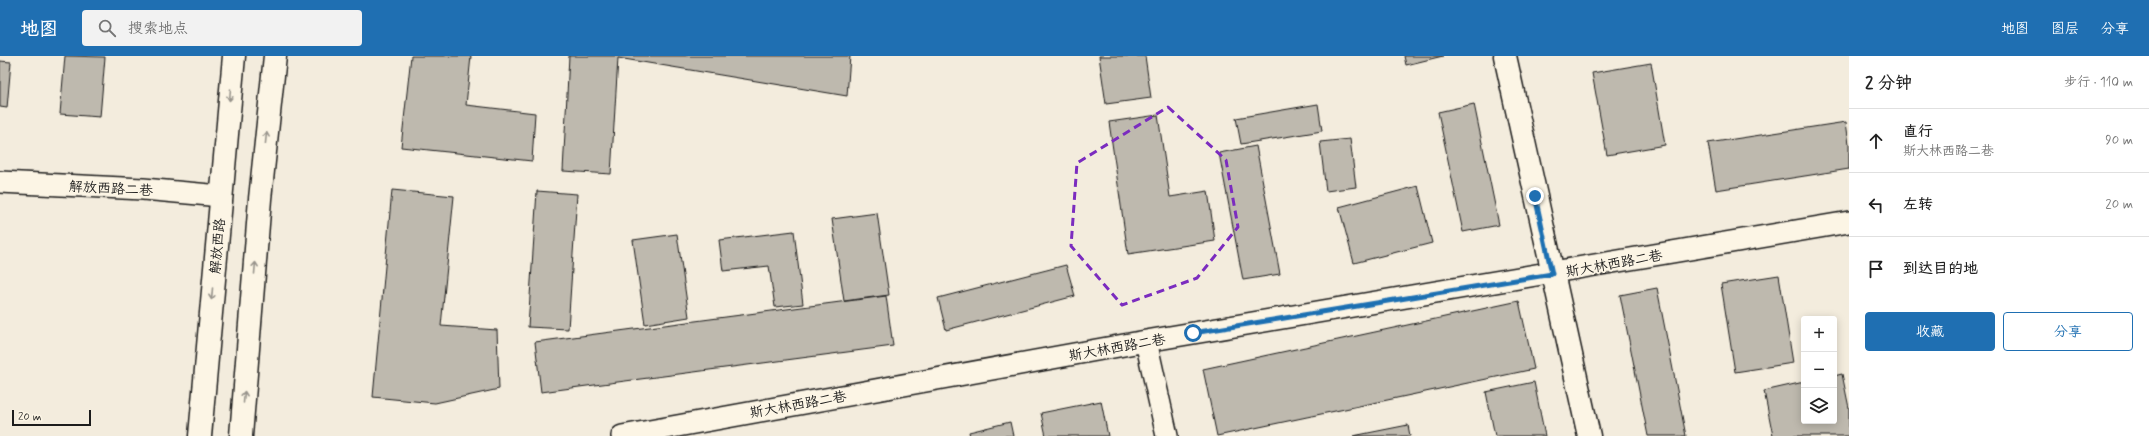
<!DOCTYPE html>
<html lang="zh">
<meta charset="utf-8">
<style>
:root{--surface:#fff;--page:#f2f2f2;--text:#222;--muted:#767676;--line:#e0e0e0;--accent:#1f6fb2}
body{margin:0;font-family:Mynerve,"LXGW WenKai TC",sans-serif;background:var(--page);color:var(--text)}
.controls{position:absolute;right:12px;bottom:12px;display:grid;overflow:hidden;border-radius:4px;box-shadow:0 2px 10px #0003}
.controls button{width:36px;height:36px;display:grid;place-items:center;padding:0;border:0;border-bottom:1px solid var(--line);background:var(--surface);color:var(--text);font:20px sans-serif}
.scale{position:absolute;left:12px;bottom:10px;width:79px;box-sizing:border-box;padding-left:4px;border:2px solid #1c1c1c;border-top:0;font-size:11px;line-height:14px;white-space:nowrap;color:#1c1c1c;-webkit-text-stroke:3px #fcf5e5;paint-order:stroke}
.stop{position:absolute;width:12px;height:12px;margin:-9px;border:3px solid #1f6fb2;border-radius:50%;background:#fff}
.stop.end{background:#1f6fb2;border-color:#fff;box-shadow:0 1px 4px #0008}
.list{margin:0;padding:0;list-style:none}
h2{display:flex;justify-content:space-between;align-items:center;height:52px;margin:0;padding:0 16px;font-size:17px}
h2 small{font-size:13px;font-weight:400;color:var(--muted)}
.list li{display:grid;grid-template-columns:26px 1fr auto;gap:12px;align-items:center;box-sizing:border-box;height:64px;padding:0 16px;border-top:1px solid var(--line)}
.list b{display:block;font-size:15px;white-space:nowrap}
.list p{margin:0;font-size:13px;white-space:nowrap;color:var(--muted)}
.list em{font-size:13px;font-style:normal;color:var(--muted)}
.actions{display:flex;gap:8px;padding:12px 16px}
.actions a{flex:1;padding:9px 0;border:1px solid var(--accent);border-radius:4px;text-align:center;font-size:14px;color:var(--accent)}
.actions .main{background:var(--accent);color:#fff}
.icon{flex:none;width:22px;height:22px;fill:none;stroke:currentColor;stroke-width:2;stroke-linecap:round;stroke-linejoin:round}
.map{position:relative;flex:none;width:1849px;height:380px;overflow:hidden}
header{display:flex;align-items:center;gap:24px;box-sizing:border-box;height:56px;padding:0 20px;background:var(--accent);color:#fff}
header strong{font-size:19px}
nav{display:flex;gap:22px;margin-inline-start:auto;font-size:14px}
.search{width:280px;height:36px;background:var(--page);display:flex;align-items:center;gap:10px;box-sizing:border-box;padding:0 14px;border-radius:4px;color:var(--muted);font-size:15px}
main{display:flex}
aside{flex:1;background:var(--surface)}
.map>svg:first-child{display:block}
.building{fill:#beb9ae;stroke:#1c1c1c}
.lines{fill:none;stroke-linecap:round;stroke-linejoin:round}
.minor-casing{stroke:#1c1c1c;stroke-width:24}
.tertiary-casing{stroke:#1c1c1c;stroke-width:25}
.secondary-casing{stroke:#1c1c1c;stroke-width:25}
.minor{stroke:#fcf5e5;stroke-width:21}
.tertiary{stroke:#fcf5e5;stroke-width:22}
.secondary{stroke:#fcf5e5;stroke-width:22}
.oneway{stroke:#97938b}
.route{stroke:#1f6fb2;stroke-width:5}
.marked{fill:none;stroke:#7b2cbf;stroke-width:3;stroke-dasharray:8 5;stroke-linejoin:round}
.labels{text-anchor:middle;stroke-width:3.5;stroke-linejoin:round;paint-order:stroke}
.street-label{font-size:14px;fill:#1c1c1c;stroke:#fcf5e5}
</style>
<header>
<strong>地图</strong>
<div class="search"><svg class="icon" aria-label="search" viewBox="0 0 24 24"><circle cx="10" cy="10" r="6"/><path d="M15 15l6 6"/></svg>搜索地点</div>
<nav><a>地图</a><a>图层</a><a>分享</a></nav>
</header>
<main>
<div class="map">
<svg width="1849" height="380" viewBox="0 0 1849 380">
<rect width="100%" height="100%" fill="#f3ecdd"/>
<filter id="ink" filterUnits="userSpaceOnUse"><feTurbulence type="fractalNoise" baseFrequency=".025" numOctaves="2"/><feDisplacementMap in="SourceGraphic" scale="8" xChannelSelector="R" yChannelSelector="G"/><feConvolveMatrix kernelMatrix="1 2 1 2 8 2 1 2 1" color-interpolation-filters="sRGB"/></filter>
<g filter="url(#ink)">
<path class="building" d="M65,0L105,1L100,61L60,58Z
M411,0H471L466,49L535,57L532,105L401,91Z
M569,0H850L847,40L618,2L611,118L563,115Z
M1099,0H1145L1151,42L1106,48Z
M1404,0H1443L1406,9Z
M0,5L11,6L7,52L0,51Z
M1651,7L1665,89L1607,99L1592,17Z
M1318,48L1322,75L1241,88L1236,62Z
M1474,48L1499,169L1463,176L1438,56Z
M1158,59L1170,141L1208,135L1215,185L1128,198L1109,66Z
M1846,66L1849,88V113L1716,134L1708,87Z
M1350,83L1356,131L1326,135L1320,86Z
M1256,90L1280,218L1243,224L1219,97Z
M1418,130L1432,187L1354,207L1339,151Z
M392,134L454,140L441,270L497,274L499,333L435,347L373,341Z
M537,135L577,138L568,273L528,271Z
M877,157L889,239L844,245L832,163Z
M794,175L803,248L775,251L769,210L723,215L719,184Z
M677,178L689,261L645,268L633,184Z
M1066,209L1075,240L946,274L938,242Z
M1779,219L1793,307L1735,316L1721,228Z
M1657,232L1686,380H1648L1620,239Z
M886,240L893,290L541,336L535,286Z
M1519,245L1534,313L1217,380L1203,313Z
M1842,318L1849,352V380H1773L1764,335L1804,326V365H1834V320Z
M1534,326L1545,380H1495L1486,336Z
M1101,345L1108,380H1046L1041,357Z
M1010,366L1013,380H970L969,376Z
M1408,369L1410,380H1353Z"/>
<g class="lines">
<defs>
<path id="minor" d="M0,126L143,133L221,140
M1146,285L1167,380
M622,380L1146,285L1849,166"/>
<path id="tertiary" d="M1505,0L1589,380"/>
<path id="secondary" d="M200,380L234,0
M241,380L260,143L275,0"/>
</defs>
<use href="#minor" class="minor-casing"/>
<use href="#tertiary" class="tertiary-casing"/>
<use href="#secondary" class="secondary-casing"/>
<use href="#minor" class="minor"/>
<use href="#tertiary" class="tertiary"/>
<use href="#secondary" class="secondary"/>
</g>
<defs><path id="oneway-shaft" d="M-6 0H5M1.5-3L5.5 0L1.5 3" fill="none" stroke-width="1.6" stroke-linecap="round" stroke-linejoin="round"/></defs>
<g class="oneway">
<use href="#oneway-shaft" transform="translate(230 39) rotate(95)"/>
<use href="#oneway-shaft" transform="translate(266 82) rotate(-84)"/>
<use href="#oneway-shaft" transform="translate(255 212) rotate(-85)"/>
<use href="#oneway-shaft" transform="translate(212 238) rotate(95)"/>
<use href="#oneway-shaft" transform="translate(244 341) rotate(-85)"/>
</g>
</g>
<g class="lines" filter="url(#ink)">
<path class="route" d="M1193,277L1552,218L1535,140"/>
</g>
<path class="marked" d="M1168,51L1226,104L1238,171L1197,222L1122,249L1071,190L1077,107Z"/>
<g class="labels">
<g class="street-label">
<text transform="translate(111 132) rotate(3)" y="5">解放西路二巷</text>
<text transform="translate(217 190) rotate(-85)" y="5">解放西路</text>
<text transform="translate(1614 207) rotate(-10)" y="5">斯大林西路二巷</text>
<text transform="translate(1117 291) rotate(-10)" y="5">斯大林西路二巷</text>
<text transform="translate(798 348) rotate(-10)" y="5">斯大林西路二巷</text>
</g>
</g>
</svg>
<div class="controls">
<button>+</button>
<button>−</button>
<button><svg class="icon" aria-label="layers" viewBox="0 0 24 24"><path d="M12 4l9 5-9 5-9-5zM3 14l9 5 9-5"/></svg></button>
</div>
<div class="scale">20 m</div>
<div class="stop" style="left:1193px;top:277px"></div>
<div class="stop end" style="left:1535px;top:140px"></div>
</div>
<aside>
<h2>2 分钟<small>步行 · 110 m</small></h2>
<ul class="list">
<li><svg class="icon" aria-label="ahead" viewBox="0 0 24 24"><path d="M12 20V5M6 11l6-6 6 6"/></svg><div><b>直行</b><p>斯大林西路二巷</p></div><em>90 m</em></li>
<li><svg class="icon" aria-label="left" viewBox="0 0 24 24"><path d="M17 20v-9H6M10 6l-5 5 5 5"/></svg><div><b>左转</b></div><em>20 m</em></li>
<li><svg class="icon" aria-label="arrive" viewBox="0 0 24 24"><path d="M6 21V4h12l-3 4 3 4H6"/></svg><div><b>到达目的地</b></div></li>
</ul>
<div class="actions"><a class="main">收藏</a><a>分享</a></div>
</aside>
</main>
